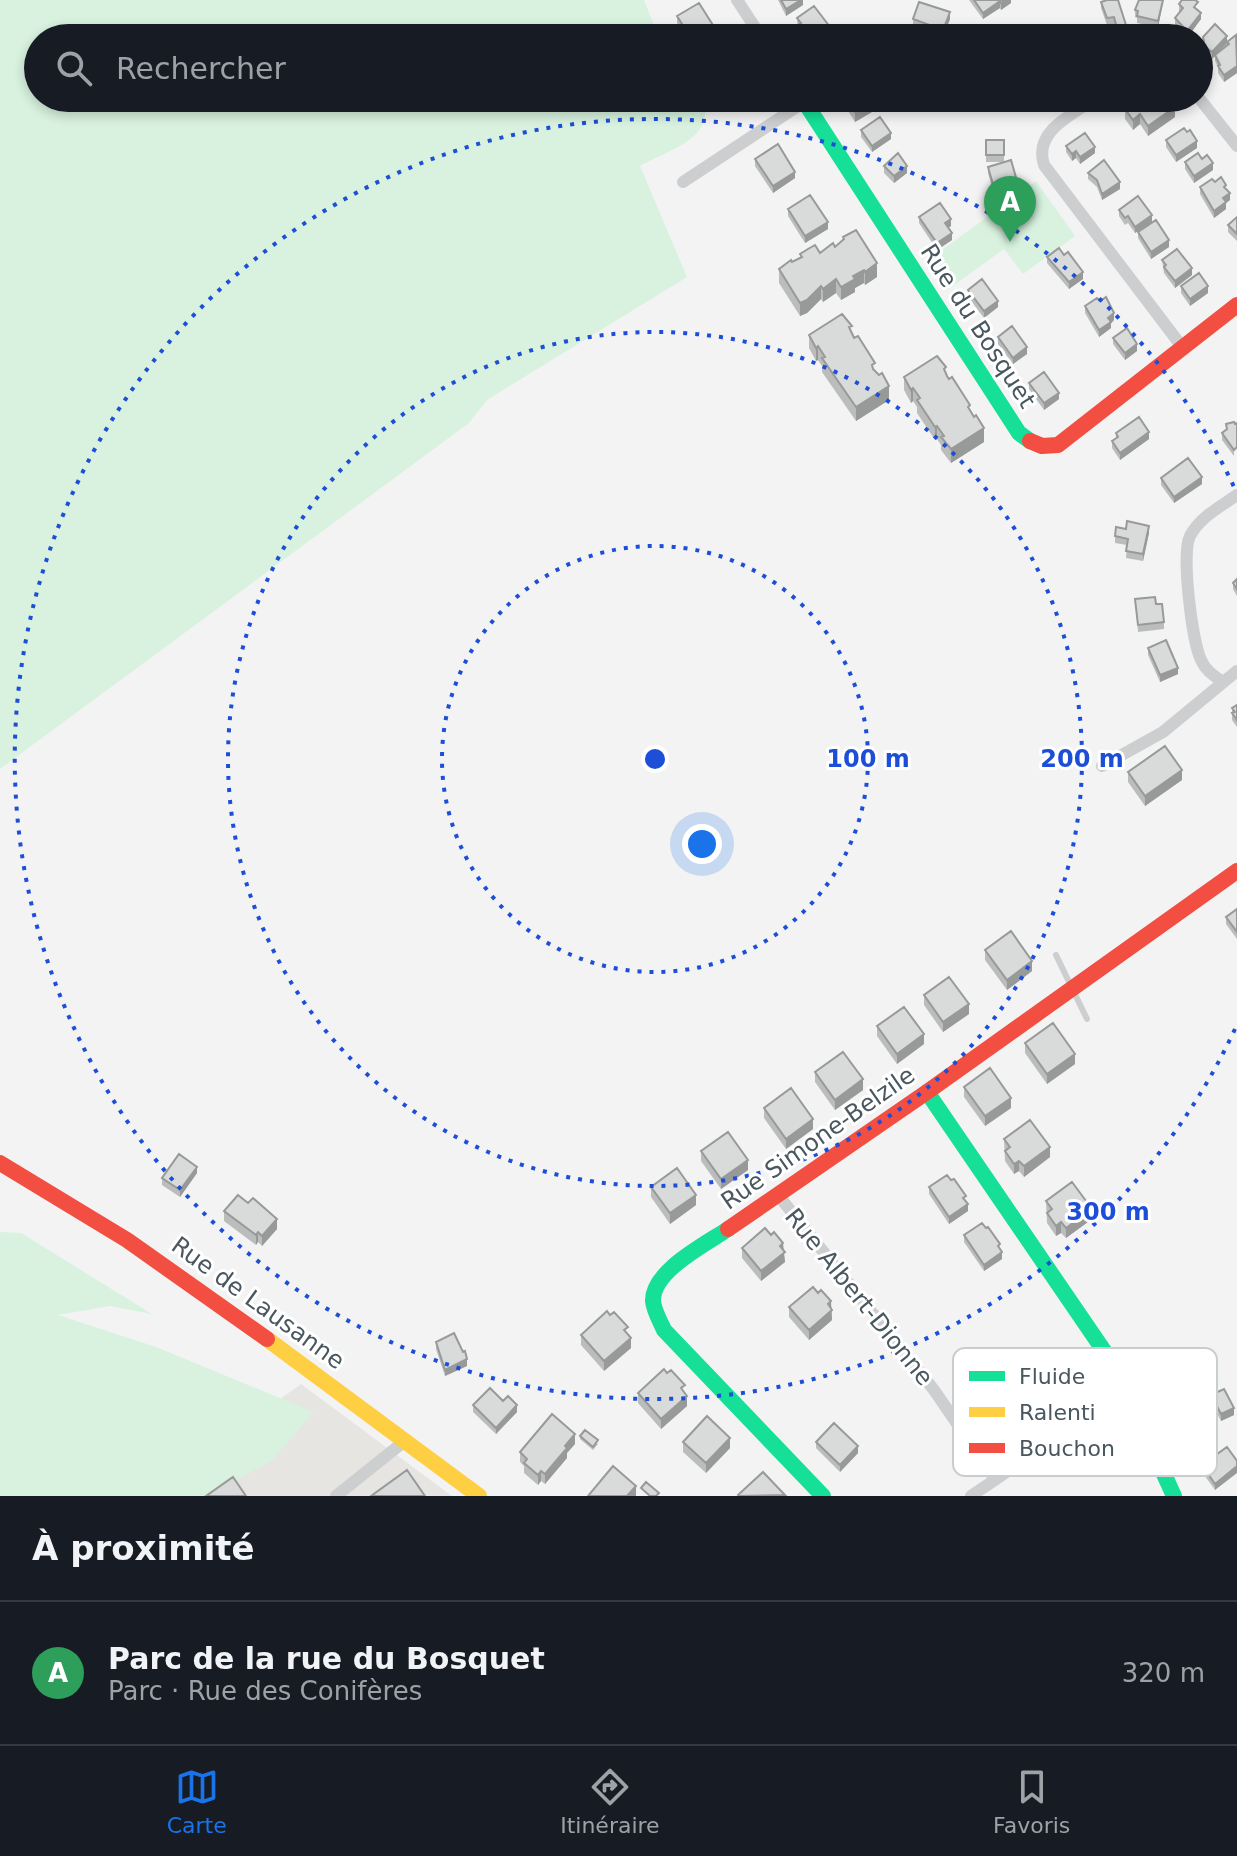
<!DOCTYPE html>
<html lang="fr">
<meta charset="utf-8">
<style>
:root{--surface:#171b24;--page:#242831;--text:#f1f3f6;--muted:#9ea1a6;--line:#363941;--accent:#1a73e8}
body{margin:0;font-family:"DejaVu Sans",sans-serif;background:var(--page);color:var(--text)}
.you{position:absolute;left:702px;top:844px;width:28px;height:28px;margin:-20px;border:6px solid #fff;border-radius:50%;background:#1a73e8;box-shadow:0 0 0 12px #1a73e833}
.badge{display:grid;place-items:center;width:52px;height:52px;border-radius:50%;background:var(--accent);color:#fff;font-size:26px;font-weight:700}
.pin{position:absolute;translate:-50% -66px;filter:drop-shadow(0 2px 4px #0008)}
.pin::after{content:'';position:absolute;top:42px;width:28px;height:24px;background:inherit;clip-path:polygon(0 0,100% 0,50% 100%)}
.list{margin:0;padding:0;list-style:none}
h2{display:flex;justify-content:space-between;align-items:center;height:104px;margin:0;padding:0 32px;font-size:34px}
h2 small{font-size:26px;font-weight:400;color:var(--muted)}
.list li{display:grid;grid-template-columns:52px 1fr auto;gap:24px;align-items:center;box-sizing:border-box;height:144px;padding:0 32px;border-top:2px solid var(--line)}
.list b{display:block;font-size:30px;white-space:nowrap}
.list p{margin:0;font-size:26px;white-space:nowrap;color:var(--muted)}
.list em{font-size:26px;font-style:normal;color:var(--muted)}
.icon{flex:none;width:44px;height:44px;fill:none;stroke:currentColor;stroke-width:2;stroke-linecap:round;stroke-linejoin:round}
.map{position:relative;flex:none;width:1237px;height:1496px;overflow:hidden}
.search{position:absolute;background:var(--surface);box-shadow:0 4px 12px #0003;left:24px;right:24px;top:24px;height:88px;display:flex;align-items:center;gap:20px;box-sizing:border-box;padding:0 28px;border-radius:44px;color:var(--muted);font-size:30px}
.sheet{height:248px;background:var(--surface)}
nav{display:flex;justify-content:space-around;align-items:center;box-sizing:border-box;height:112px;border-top:2px solid var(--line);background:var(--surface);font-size:22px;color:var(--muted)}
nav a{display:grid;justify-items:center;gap:4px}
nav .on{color:var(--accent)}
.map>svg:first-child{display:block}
.commercial{fill:#e6e5e2}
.green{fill:#d8f2df}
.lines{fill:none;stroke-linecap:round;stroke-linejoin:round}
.lane{stroke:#ccced0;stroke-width:6}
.street{stroke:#ccced0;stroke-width:12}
.fast{stroke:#16e098;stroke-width:16}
.slow{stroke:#ffcf43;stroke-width:16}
.jam{stroke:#f24e42;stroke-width:16}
.wall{fill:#bbbcbc}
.shaded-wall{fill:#989999}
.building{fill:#d9dbdb;stroke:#989999;stroke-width:2}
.ring{fill:none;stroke:#1d4ed8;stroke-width:4;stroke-dasharray:4 8}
.labels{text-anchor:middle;stroke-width:6;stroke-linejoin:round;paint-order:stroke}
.street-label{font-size:24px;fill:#49575f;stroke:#fff}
.key{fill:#fff;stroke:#c8cdcf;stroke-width:2}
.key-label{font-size:22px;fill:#49575f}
.centre{fill:#1d4ed8;stroke:#fff;stroke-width:4}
.ring-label{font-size:24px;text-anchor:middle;font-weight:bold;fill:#1d4ed8;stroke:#fff;stroke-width:6;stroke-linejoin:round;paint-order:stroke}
</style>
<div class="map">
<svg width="1237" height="1496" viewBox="0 0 1237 1496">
<rect width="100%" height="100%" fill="#f3f3f3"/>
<path class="commercial" d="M301,1384L452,1496H146Z"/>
<path class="green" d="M0,0H644L659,38H38V98H703C716,140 669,149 640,166L687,277L487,400L469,423L0,769Z
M1036,181L1075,236L1023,274L1004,249L946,291L927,261Z
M0,1232L21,1233L152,1314L110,1306L58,1315L156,1347L314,1412L272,1460L208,1496H0Z"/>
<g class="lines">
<path class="lane" d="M1056,955L1087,1019"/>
<path class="street" d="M737,0L762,38
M1096,98C1072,115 1033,131 1044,165L1183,348
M1199,98L1237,146
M683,182L804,102
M1223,682C1213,675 1206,671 1201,660C1192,641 1181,553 1190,536C1200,517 1220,507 1237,495
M1102,766L1163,732L1237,671
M778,1195L934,1390L995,1479
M336,1496L406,1440
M971,1496L1127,1391"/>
<path class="fast" d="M802,98L1019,433L1030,441
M927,1092L1115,1367L1174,1496
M728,1229C706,1244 652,1271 653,1301C654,1311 660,1321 664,1330L823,1496"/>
<path class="slow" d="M267,1339L479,1496"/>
<path class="jam" d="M1030,441L1042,446L1058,445L1237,305
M0,1163L127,1240L267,1339
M728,1229L927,1092L1237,871"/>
</g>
<path class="wall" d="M778,0H803V5L786,16Z
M969,0H1011V3L1001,10L1000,8L983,19Z
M1163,0L1158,27L1137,23V18L1135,17V10Z
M1101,2L1126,32L1117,34L1114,24L1107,25L1101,8Z
M1179,4L1198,9L1201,19L1187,38L1175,25V18L1180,12L1179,11Z
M677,16L716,36L714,38H686L677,23Z
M797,18L830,34L824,38H802L798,32Z
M913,19H950L943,37L913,26Z
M1237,36V73L1224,82L1218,73V67L1215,61V56L1212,59L1202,51L1203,37L1227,42Z
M840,98H880V100L877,102V109L855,122Z
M1010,98H1034L1017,108Z
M1132,101L1175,117L1148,136L1140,124L1133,130L1125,119V109L1132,105Z
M861,130L891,139L872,152L861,137Z
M986,140H1004V162H986Z
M1166,140L1197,148L1176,162L1166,147Z
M1066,146L1095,153L1080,164L1076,158L1072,161L1066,152Z
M755,159L795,178L773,193L755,166Z
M1202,159L1213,170L1194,183L1185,169V162Z
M884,166L907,173L894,183L884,173Z
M988,167L1017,188L994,194L988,173Z
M1088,173L1120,189L1102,200L1097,187L1088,179Z
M1215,182L1226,189L1230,200L1226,203V209L1214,218L1200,194V187Z
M788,209L828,229L805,243L788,216Z
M1119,210L1152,222L1135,233L1128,223L1125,225L1119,216Z
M919,217L951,226L948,228L952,240L937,250L919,223Z
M1237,217V241L1228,232V225Z
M1138,232L1169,247L1151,259L1138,238Z
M843,237L877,277L865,285L864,283L855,288V292L841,300L836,293L823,302L821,299L807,313L800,316L779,283V269L800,258V254L820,253L835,247L843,240Z
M1064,255L1083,279L1069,289L1047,263V257Z
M1162,260L1192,275L1175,288L1164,273Z
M1181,286L1208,293L1190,306L1181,293Z
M968,290L998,307L984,318L968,297Z
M1085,306L1114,320L1111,323V328L1099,337L1085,313Z
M852,332L875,371L889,400L856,421L822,372V366L818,360L816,361L809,348V335Z
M998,337L1027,354L1013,364L998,344Z
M1113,338L1137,351L1125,360L1113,344Z
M946,375L970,411L984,442L951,463L941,450V445L937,439L935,440L917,413V407L913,401L911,403L904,390V377Z
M1029,383L1059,399L1044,410L1029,389Z
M1234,422V456L1222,440V433L1226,430V424Z
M1116,433L1149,439L1120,460L1112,448V441L1116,439Z
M1161,478L1202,484L1174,503L1161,485Z
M1149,533L1143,561L1126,558L1127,545L1115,543V536Z
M1237,579V596L1233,589V583Z
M1135,599L1156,604L1164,622V629L1138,632Z
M1148,648L1178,674L1160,682L1148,655Z
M1237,705V727L1232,720V708Z
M1128,772L1182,780L1145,806L1128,782Z
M1237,909V939L1226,924V917Z
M985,950L1032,971L1007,990L985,960Z
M924,995L969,1014L943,1032L924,1005Z
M877,1026L924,1044L897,1064L877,1036Z
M1025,1043L1075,1064L1047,1084L1025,1053Z
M815,1072L863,1090L835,1110L815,1082Z
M964,1087L1011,1108L985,1126L964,1097Z
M764,1108L813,1129L786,1149L764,1118Z
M1004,1139L1050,1157L1024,1177L1019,1171L1014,1174L1005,1161Z
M701,1151L748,1170L721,1189L701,1161Z
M197,1173L180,1197L162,1185V1178Z
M651,1187L696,1205L670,1224L651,1197Z
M929,1187L966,1201L968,1211L949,1224L929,1194Z
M1046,1201L1092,1219L1066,1238L1061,1233L1056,1236L1047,1223Z
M224,1211L277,1229L262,1246L258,1242L256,1245L224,1221Z
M964,1235L1000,1249L1002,1259L984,1271L964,1242Z
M742,1248L783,1250L785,1262L761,1281L742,1258Z
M789,1307L831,1308L832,1320L809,1340L789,1317Z
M628,1334L631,1348L604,1371L581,1345V1335Z
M436,1342L467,1366L445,1376L436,1349Z
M638,1393L687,1406L661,1429L638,1403Z
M1211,1395L1234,1415L1221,1421L1211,1402Z
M503,1401L517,1412L496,1434L473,1412V1405Z
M1170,1402L1191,1403V1405L1199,1431L1185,1438L1170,1408Z
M580,1436L598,1444L593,1450L580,1439Z
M683,1442L730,1448L706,1473L683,1452Z
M816,1442L858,1453L840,1472L816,1448Z
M575,1444L567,1453V1458L545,1484L541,1481L538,1485L524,1473V1466L520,1462V1452Z
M1227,1447L1215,1490L1202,1472V1465Z"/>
<path class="shaded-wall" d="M801,0H803V5L786,16V9Z
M1006,0H1011V3L1001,10V3Z
M1163,0V3L1158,27V21Z
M1000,1V8L983,19V13Z
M950,12V19L943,37V30Z
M1201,13V19L1187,38V31Z
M1126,25V32L1117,34V28Z
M830,27V34L824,38H814Z
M716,30V36L714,38H705Z
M1227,36V43L1212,59V52Z
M1237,66V73L1224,82V75Z
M729,98H740L729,104Z
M874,98H880V100L877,102V109L855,122V112Z
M1022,98H1034L1017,108V101Z
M1175,107V117L1148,136V126Z
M1140,114V124L1133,130V120Z
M891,133V139L872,152V146Z
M1197,141V148L1176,162V155Z
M1095,147V153L1080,164V157Z
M1076,151V158L1072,161V154Z
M1213,163V170L1194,183V176Z
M907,166V173L894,183V176Z
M795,172V178L773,193V186Z
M1017,181V188L994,194V188Z
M1120,182V189L1102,200V194Z
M1230,193V200L1226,203V209L1214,218V211L1223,198Z
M1152,215V222L1135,233V227Z
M951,219V226L945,230V223Z
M828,222V229L805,243V236Z
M952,233V240L937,250V243Z
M1169,240V247L1151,259V252Z
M877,263V277L865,285V272Z
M1192,268V275L1175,288V281Z
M864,270V283L855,288V292L841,300V287L853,276Z
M1083,272V279L1069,289V282Z
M836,279V293L823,302V289Z
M821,286V299L807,313L800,316V303Z
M1208,286V293L1190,306V299Z
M998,301V307L984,318V311Z
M1114,313V320L1111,323V328L1099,337V330L1108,318Z
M1137,344V351L1125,360V353Z
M818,346V360L816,361V348Z
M1027,347V354L1013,364V358Z
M889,386V400L856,421V407Z
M913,388V401L911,403V390Z
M1059,393V399L1044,410V403Z
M937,426V439L935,440V427Z
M984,428V442L951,463V449Z
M1149,432V439L1120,460V453Z
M1202,477V484L1174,503V497Z
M1149,526V533L1143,561V554Z
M1178,668V674L1160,682V675Z
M1182,770V780L1145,806V796Z
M1032,961V971L1007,990V980Z
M969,1004V1014L943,1032V1022Z
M924,1034V1044L897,1064V1054Z
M1075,1054V1064L1047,1084V1074Z
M863,1079V1090L835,1110V1100Z
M1011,1098V1108L985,1126V1116Z
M813,1119V1129L786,1149V1139Z
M1050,1147V1157L1024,1177V1166Z
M748,1160V1170L721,1189V1179Z
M1019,1161V1171L1014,1174V1164Z
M197,1167V1173L180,1197V1190Z
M696,1195V1205L670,1224V1213Z
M968,1204V1211L949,1224V1217Z
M1092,1209V1219L1066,1238V1228Z
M277,1219V1229L262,1246V1236Z
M1061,1222V1233L1056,1236V1226Z
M258,1232V1242L256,1245V1235Z
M783,1243L785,1262L761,1281V1271Z
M1002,1252V1259L984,1271V1265Z
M831,1301L832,1320L809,1340V1330Z
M631,1338V1348L604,1371V1361Z
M467,1359V1366L445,1376V1370Z
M687,1396V1406L661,1429V1419Z
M517,1405V1412L496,1434V1428Z
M1234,1408V1415L1221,1421V1414Z
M1199,1424V1431L1185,1438V1432Z
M575,1434V1444L567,1453V1458L545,1484V1474L565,1446Z
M730,1438V1448L706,1473V1463Z
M858,1446V1453L840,1472V1465Z
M1237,1466V1473L1215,1490V1484Z
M541,1471V1481L538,1485V1475Z
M636,1486V1496H627Z"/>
<path class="building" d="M781,0H801L786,9Z
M974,0H1006L1001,3L1000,1L983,13Z
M1107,0H1118L1126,25L1117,28L1114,17L1107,18L1101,2Z
M1139,0H1163L1158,21L1137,16L1138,11L1135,10Z
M1182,0H1195L1198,2L1194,7L1201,13L1187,31L1175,18L1183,8L1179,4Z
M919,2L950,12L943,30L913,19Z
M699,3L716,30L705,38H691L677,16Z
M814,6L830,27L814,38H806L798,25L801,23L797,18Z
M1215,24L1227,36L1212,52L1202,44L1204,42L1203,37Z
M838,30L843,38H826Z
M1236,35L1237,66L1224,75L1218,66L1220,65L1215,55L1229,44L1227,42Z
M846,98H877V99L855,112Z
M1138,98H1168L1175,107L1148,126L1140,114L1133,120L1125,109L1133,104L1132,101Z
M880,117L891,133L872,146L861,130Z
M1184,128L1187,132L1190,130L1197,141L1176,155L1166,140Z
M1085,133L1095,147L1080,157L1076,151L1072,154L1066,146Z
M986,140H1004V155H986Z
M778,144L795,172L773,186L755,159Z
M898,153L907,166L894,176L884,166Z
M1198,153L1202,159L1207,155L1213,163L1194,176L1185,162Z
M1011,160L1017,181L994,188L988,167Z
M1104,160L1120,182L1102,194L1097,180L1088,173Z
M1221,177L1226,185L1224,187L1230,193L1223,198L1226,202L1214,211L1200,187L1212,179L1215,182Z
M810,195L828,222L805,236L788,209Z
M1138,196L1152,215L1135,227L1128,216L1125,218L1119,210Z
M940,203L951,219L945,223L952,233L937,243L919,217Z
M1237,217V234L1228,225Z
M1156,220L1169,240L1151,252L1138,232Z
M856,230L877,263L865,272L864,270L853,276L855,279L841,287L836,279L823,289L821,286L807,300L800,303L779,269L791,260L792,262L802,257L800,254L808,249L815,245L820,253L833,243L835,247L844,239L843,237Z
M1059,248L1064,255L1068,252L1083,272L1069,282L1047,257Z
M1177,249L1192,268L1175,281L1164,267L1166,265L1162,260Z
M1199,273L1208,286L1190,299L1181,286Z
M982,279L998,301L984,311L968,290Z
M1106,297L1114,313L1108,318L1111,322L1099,330L1085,306L1097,298L1100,301Z
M842,314L852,326L849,327L854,338L858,336L875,363L872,365L873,369L879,375L882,373L889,386L856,407L822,358L825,357L818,346L816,348L809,335Z
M1012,326L1027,347L1013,358L998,337Z
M1127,328L1137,344L1125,353L1113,338Z
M937,356L946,367L944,369L947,376L949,379L952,377L970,405L968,407L974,417L976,415L984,428L951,449L941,437L944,436L937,426L935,427L917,400L920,398L913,388L911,390L904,377Z
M1044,372L1059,393L1044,403L1029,383Z
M1139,417L1149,432L1120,453L1112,441L1118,437L1116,433Z
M1234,422L1235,424L1237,423V447L1234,450L1222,433L1227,429L1226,424Z
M1188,458L1202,477L1174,497L1161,478Z
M1127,521L1149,526L1143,554L1126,551L1128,539L1115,536L1116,527L1126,529Z
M1237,579V589L1233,583Z
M1155,597L1156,604H1162L1164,622L1138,625L1135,599Z
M1166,640L1178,668L1160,675L1148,648Z
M1237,705V720L1232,713L1235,712L1232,708Z
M1165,746L1182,770L1145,796L1128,772Z
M1237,909V932L1226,917Z
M1011,931L1032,961L1007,980L985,950Z
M949,977L969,1004L943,1022L924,995Z
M904,1007L924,1034L897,1054L877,1026Z
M1053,1023L1075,1054L1047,1074L1025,1043Z
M843,1052L863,1079L835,1100L815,1072Z
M990,1068L1011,1098L985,1116L964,1087Z
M791,1088L813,1119L786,1139L764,1108Z
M1030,1120L1050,1147L1024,1166L1019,1161L1014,1164L1005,1151L1010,1147L1004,1139Z
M728,1132L748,1160L721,1179L701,1151Z
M179,1154L197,1167L180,1190L162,1178Z
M677,1168L696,1195L670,1213L651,1187Z
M947,1175L951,1180L954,1179L966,1196L963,1198L968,1204L949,1217L929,1187Z
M1072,1182L1092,1209L1066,1228L1061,1222L1056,1226L1047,1213L1052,1209L1046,1201Z
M238,1195L248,1203L253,1198L277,1219L262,1236L258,1232L256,1235L224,1211Z
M982,1223L986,1228L988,1227L1000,1244L998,1246L1002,1252L984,1265L964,1235Z
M765,1228L771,1235L774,1232L783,1243L780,1246L785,1252L761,1271L742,1248Z
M813,1287L818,1293L821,1290L831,1301L828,1304L832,1310L809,1330L789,1307Z
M607,1311L610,1315L614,1312L628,1327L624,1330L631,1338L604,1361L581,1335Z
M454,1333L463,1352L465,1351L467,1359L445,1370L436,1342Z
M664,1369L667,1373L671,1370L685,1385L681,1388L687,1396L661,1419L638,1393Z
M490,1388L503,1401L508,1396L517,1405L496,1428L473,1405Z
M1224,1389L1234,1408L1221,1414L1211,1395Z
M552,1414L575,1434L565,1446L567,1448L545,1474L541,1471L538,1475L524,1463L527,1459L520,1452Z
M707,1416L730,1438L706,1463L683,1442Z
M834,1423L858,1446L840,1465L816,1442Z
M585,1430L598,1440L593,1447L580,1436Z
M1227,1447L1237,1461V1466L1215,1484L1202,1465Z
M613,1466L636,1486L627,1496H588Z
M407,1470L425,1496H371Z
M763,1472L785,1495L739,1496L738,1495Z
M233,1477L246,1496H206Z
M646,1482L659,1493L656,1496H650L641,1488Z"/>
<g class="ring">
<circle cx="655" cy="759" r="213"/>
<circle cx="655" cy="759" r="427"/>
<path d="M1235 1029A640 640 0 1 1 1235 489"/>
</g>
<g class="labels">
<g class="street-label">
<text transform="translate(978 326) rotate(57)" y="8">Rue du Bosquet</text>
<text transform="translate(818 1138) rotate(-35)" y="8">Rue Simone-Belzile</text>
<text transform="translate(859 1297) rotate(51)" y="8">Rue Albert-Dionne</text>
<text transform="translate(258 1303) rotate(36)" y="8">Rue de Lausanne</text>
</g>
</g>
<rect x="953" y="1348" width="264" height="128" rx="12" class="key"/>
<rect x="969" y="1371" width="36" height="10" fill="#16e098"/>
<rect x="969" y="1407" width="36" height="10" fill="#ffcf43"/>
<rect x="969" y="1443" width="36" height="10" fill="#f24e42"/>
<g class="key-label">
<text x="1019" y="1384">Fluide</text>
<text x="1019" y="1420">Ralenti</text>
<text x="1019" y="1456">Bouchon</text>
</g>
<circle cx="655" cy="759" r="12" class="centre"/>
<g class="ring-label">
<text x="868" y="767">100 m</text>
<text x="1082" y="767">200 m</text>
<text x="1108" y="1220">300 m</text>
</g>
</svg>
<div class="you"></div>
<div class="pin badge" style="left:1010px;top:242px;background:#2e9e5b">A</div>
<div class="search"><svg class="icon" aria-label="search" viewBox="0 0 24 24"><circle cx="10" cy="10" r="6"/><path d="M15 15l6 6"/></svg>Rechercher</div>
</div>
<section class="sheet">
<h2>À proximité<small></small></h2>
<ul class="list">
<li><span class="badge" style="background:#2e9e5b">A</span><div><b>Parc de la rue du Bosquet</b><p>Parc · Rue des Conifères</p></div><em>320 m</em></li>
</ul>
</section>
<nav>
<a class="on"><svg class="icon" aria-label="map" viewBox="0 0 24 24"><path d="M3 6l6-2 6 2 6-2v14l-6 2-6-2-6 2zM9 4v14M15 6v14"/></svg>Carte</a>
<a><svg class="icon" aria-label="directions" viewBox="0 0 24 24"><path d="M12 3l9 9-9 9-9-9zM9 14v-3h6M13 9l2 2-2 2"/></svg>Itinéraire</a>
<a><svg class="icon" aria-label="saved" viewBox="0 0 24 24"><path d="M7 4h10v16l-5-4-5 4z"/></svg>Favoris</a>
</nav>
